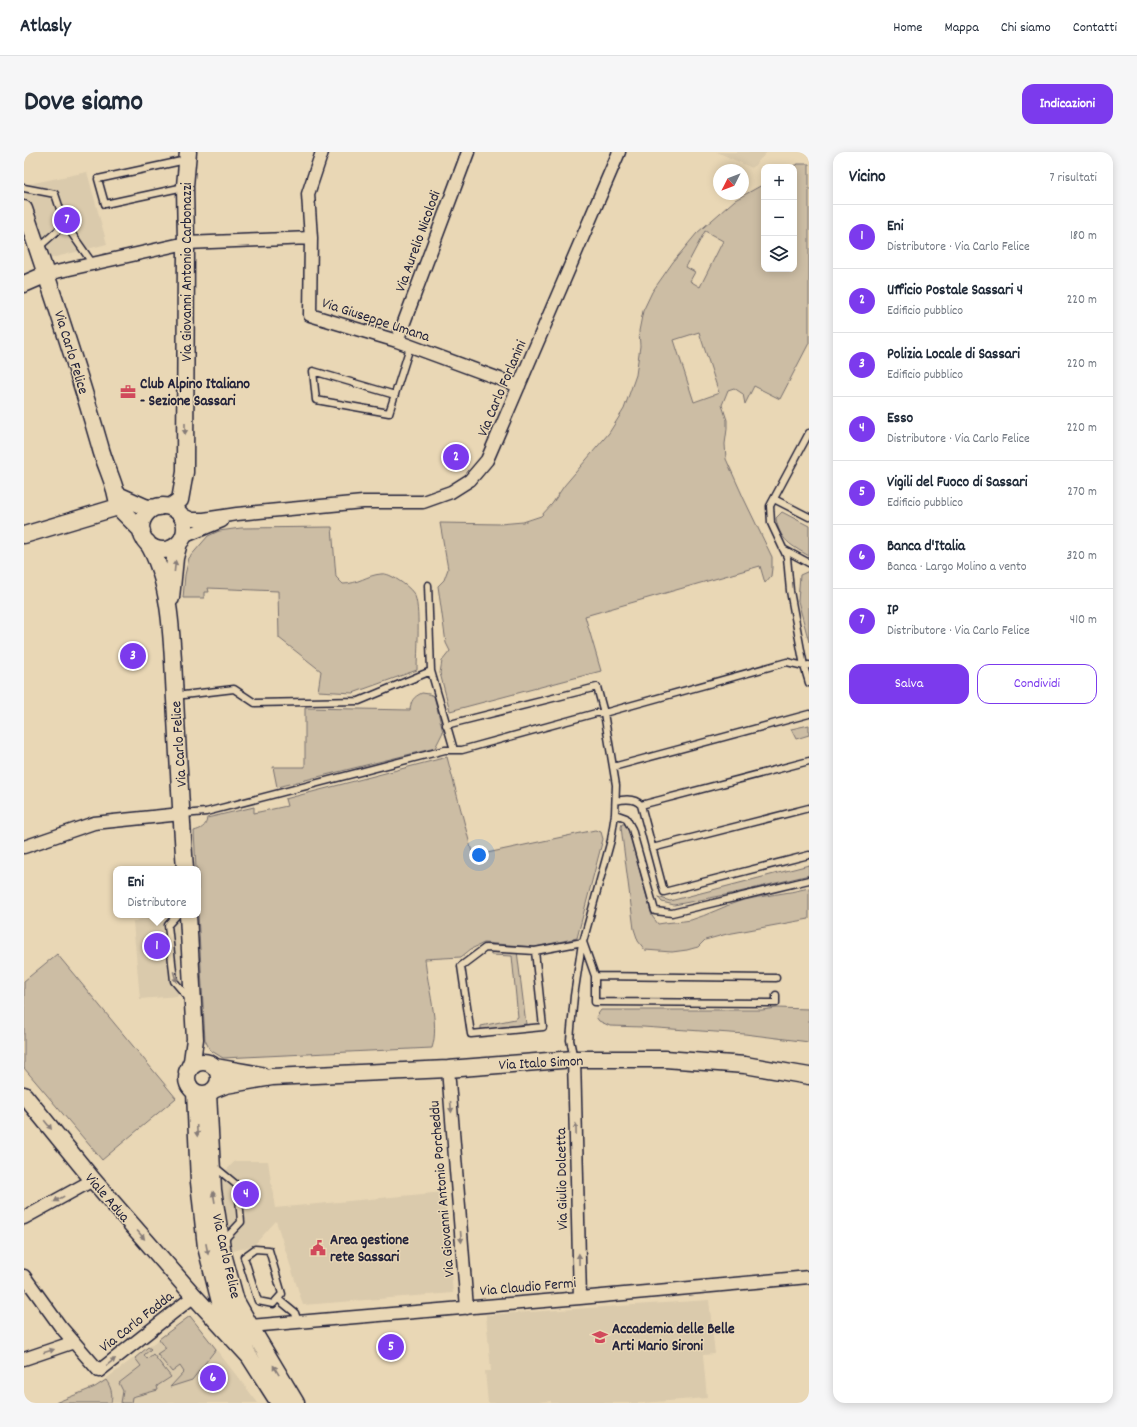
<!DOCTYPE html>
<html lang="it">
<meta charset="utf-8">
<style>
:root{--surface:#fff;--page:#f6f6f7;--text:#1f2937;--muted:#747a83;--line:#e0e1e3;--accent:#7c3aed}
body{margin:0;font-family:Dekko,sans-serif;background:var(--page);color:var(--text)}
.controls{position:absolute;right:12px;top:12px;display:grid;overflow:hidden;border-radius:8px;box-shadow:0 2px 10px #0003}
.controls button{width:36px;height:36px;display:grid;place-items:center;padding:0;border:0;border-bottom:1px solid var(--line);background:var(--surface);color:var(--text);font:20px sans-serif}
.compass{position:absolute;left:689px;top:12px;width:36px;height:36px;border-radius:50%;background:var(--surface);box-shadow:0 2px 10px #0003;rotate:228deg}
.you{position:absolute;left:455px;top:703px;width:14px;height:14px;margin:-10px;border:3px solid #fff;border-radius:50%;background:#1a73e8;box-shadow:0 0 0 6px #1a73e833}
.badge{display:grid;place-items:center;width:26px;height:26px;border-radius:50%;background:var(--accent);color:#fff;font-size:13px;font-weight:700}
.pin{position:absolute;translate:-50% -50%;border:2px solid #fff;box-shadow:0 1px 4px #0006}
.popup{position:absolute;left:89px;top:714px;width:88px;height:52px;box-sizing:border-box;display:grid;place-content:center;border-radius:8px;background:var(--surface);filter:drop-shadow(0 1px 3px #0005);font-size:13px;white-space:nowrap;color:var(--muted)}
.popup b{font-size:15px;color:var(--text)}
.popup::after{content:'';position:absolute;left:50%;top:100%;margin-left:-8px;border:8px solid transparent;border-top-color:var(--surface)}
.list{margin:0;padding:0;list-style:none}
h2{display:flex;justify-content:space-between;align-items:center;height:52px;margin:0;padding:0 16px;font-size:17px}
h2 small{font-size:13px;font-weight:400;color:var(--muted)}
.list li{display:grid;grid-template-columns:26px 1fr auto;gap:12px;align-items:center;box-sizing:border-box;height:64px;padding:0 16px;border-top:1px solid var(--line)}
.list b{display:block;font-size:15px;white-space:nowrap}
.list p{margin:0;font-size:13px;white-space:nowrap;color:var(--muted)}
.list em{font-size:13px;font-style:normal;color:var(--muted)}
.actions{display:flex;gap:8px;padding:12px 16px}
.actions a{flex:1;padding:9px 0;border:1px solid var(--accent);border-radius:12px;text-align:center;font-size:14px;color:var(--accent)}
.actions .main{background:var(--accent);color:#fff}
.icon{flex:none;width:22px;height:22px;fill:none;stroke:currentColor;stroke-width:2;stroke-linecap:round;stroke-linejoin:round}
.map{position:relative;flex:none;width:785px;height:1251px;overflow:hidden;border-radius:12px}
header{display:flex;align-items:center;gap:24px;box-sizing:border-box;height:56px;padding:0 20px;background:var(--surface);border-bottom:1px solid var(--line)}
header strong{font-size:19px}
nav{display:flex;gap:22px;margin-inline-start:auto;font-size:14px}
.intro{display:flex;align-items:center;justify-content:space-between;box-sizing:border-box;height:96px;padding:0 24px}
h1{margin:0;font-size:28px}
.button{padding:10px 18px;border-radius:12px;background:var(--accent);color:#fff;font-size:14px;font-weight:700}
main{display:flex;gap:24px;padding:0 24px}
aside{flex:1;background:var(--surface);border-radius:12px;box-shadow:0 2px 10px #0003}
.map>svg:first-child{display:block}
.built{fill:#dacaac}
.green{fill:#ccbda4;stroke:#777070;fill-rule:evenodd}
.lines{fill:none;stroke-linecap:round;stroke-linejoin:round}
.lane-casing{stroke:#22223b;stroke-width:9}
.street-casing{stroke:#22223b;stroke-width:15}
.secondary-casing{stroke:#22223b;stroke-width:19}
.lane{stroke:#e9d7b5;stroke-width:6}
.street{stroke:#e9d7b5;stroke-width:12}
.secondary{stroke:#e9d7b5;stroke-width:16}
.oneway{fill:#867c78}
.labels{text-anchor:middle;stroke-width:3;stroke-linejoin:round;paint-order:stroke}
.street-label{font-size:15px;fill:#22223b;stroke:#e9d7b5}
.poi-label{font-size:15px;font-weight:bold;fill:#22223b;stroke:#e9d7b5;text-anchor:start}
</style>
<header>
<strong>Atlasly</strong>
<nav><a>Home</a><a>Mappa</a><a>Chi siamo</a><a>Contatti</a></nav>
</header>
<div class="intro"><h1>Dove siamo</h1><a class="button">Indicazioni</a></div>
<main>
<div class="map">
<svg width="785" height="1251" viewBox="0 0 785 1251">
<rect width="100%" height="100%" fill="#e9d7b5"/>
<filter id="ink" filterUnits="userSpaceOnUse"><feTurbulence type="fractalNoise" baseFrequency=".025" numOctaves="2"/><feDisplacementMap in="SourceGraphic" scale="8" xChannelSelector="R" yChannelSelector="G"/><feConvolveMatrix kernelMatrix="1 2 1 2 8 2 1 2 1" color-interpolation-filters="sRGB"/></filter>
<g filter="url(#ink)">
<path class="built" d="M693,0H743L728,16Z
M63,20L83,92L24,107L0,44V33Z
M127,763H149L154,770L157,830L154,844L116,847L109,770Z
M211,1009H244L251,1056L420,1040L429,1141L279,1153L252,1069L231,1092L221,1096L209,1099L201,1077L194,1027Z
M685,1148L691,1202L679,1203L683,1246L618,1251H527V1249L505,1251H464L461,1219H467L462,1163Z
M166,1164L234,1251H31L71,1235Z"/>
<path class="green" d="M774,12H785V191L756,247L730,234L721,252L719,242L710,236L704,238L698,253L703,268V277L701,292L702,307L720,347L748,405V416L747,424L741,431L736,414L561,464L577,519L426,559L416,521L418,509L426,499L422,491L414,434L420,428L424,417L416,371L476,372L499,370L517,364L528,352L540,334L585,281L600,257L612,223L616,194L615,179L619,159L628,140L649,110L673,81L711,48L740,32V117H770V15H766ZM681,79L699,89L676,135L666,129L671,120L662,115ZM675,180L695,241L670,250L650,188Z
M758,360L785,374V404C768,394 755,388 752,366Z
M308,375L312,425L319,432C334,432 343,423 357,422C363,421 369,425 374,428C380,432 386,436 390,442C397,453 393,503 393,518L329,541L294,539L297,519L255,486L254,439L184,436L185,440H180V446H159L161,423L165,406L184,384L195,379L217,376Z
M785,419V490L774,449L776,423Z
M398,541L405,542L410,544L419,580L411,596L253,635L249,615H281V556L386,558C387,549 389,545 398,541Z
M785,573V583L772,587L767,577Z
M423,605L449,704L571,678L577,680L579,687L553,786L511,795L460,791L447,797L437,805L401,807C403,833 416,872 408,896L199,906L186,898L181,888L174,761V717H172L170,679C177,677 182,675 183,666L230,655V661L263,654L261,647Z
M598,672H602L605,679L628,764L634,772C644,770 656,770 667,768C684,763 700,754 716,749C739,743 762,742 785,736V767L703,782L681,788L674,795L663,798L648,800L621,798L614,789L610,777L597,675Z
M785,713V723L711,741L650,753L638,750L634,745L646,749Z
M493,799L502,872L457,878V874L491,867L494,865L488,804L467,803L466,800Z
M33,802L152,946L78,1008L0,916V829Z
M753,856L785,857V890L721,882L619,875L586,874L575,869L572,865L577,858H738Z
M166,1164L192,1197L168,1228L146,1235L160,1220L156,1214L148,1220L133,1202L142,1196L135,1187Z
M124,1195L127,1197L120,1203L123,1207L129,1202L147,1225L133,1234L134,1238L108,1245L107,1251H97L99,1239L95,1231L117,1214L111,1206Z
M82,1228C87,1235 89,1242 87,1251H31L71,1235Z"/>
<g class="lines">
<defs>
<path id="lane" d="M160,35L81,52L74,27L162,8
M0,36L31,42L41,72L15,95
M41,72L69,112
M371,243L289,219L292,248L365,261L386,195
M750,347L785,365
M759,397L785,411
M404,433L407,519
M785,513L780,514L785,531
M151,544L210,537L231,551L335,549L407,519L430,598
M422,573L573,535L580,561L763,510L780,514L766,439L763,405L747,371L746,354L785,281
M785,609L617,653L640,740L785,703
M589,615L785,562
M592,649C600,647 611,646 617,653
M159,662L182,660L421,598H438L572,561H580L592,633L591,662L587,688L559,790L511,799L519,875L447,882L437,814L461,796L511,799
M591,662L602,666L608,677L631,759L648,761L785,728
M628,696L785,656
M153,763L144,773L150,829L166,848
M559,790L571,824V850L752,851V843
M571,824L752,826
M550,907L546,888L550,844L558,791
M191,1015L214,1034L217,1070L199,1089
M231,1097L245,1098L258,1142L249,1152L234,1149L220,1105Z
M254,1147L271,1161L274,1170"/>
<path id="street" d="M298,0L284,42L287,86L286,163L373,189L495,234
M23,122L162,91L287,86
M373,189L444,0
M155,361L168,367H180L213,362L339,350H399L427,340L446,328L463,308L595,0
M159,385L198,369
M0,695L70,671L157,662
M550,907L556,1146
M424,917L443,1156
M0,1066L69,1028
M0,1124L36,1174L75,1219L170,1144
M226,1174L556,1146L785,1125
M0,1207L50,1190"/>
<path id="secondary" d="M0,57C27,136 53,214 76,294C81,315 93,333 94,355L118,379
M0,132L23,122
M94,343L123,356L135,355
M117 376a22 22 0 1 1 44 0a22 22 0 1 1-44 0Z
M146,355L156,348L161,320L162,91L161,34L164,0
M0,383L94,355
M123,390C149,431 148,498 151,547C154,604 157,660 161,717
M147,446L151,406L155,391
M163 926a16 16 0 1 1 32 0a16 16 0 1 1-32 0Z
M191,915L237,923
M163,920L168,909L171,887L164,763
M189,938L202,933L248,925L424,917L550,907H641L721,913L785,924
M171,940L175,1030L182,1095L197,1154L225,1204L255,1251
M184,941L189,1038L199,1102L212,1149L226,1174L272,1251
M0,943L69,1028L170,1144L225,1204"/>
</defs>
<use href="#lane" class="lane-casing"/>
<use href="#street" class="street-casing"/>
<use href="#secondary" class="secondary-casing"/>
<use href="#lane" class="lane"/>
<use href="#street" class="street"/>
<use href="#secondary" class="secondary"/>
</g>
<defs><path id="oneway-solid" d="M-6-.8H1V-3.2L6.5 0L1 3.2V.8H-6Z"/></defs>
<g class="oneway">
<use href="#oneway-solid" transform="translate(161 277) rotate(90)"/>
<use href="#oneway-solid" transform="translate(151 414) rotate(-84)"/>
<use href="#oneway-solid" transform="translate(151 825) rotate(74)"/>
<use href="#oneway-solid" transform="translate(427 955) rotate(85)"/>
<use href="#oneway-solid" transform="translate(24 973) rotate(51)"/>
<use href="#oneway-solid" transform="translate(552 977) rotate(-91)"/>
<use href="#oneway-solid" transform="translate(173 979) rotate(87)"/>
<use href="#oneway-solid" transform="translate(190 1045) rotate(-99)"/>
<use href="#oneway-solid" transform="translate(35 1047) rotate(151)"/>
<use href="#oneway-solid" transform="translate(117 1083) rotate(49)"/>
<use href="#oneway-solid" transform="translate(437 1085) rotate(85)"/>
<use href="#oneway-solid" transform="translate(183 1097) rotate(79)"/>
<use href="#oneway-solid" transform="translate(555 1107) rotate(-91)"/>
<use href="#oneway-solid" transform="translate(25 1199) rotate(-18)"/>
<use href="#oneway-solid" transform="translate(87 1210) rotate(-38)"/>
<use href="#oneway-solid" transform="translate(252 1218) rotate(-121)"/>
</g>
</g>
<defs>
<symbol id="office-bare" viewBox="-9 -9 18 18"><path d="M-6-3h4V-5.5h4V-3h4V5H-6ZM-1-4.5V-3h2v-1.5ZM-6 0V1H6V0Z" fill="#d1495b" stroke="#e9d7b5" stroke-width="2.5" paint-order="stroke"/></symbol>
<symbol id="civic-bare" viewBox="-9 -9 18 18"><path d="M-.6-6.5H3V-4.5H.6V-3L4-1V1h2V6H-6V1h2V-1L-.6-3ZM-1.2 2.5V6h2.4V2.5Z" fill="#d1495b" stroke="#e9d7b5" stroke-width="2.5" paint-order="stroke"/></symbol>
<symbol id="university-bare" viewBox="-9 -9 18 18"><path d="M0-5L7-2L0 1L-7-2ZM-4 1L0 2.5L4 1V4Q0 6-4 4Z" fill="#d1495b" stroke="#e9d7b5" stroke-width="2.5" paint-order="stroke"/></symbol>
</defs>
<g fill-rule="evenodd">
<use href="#office-bare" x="93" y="229" width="22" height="22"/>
<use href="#civic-bare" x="283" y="1085" width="22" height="22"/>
<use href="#university-bare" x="565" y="1174" width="22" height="22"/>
</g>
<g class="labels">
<g class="street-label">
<text transform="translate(393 89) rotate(-70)" y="5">Via Aurelio Nicolodi</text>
<text transform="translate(162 120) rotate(-90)" y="5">Via Giovanni Antonio Carbonazzi</text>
<text transform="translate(352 167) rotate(18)" y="5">Via Giuseppe Umana</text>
<text transform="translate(48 200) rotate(73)" y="5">Via Carlo Felice</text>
<text transform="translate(477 236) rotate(-67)" y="5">Via Carlo Forlanini</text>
<text transform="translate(154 592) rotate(-94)" y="5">Via Carlo Felice</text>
<text transform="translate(517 910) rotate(-3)" y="5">Via Italo Simon</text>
<text transform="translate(537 1027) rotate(-91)" y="5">Via Giulio Dolcetta</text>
<text transform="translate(417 1037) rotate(-95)" y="5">Via Giovanni Antonio Porcheddu</text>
<text transform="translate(84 1045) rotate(49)" y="5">Viale Adua</text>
<text transform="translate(203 1104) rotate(77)" y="5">Via Carlo Felice</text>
<text transform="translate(504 1134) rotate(-5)" y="5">Via Claudio Fermi</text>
<text transform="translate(112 1169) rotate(-38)" y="5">Via Carlo Fadda</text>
</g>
<g class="poi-label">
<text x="116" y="236">Club Alpino Italiano<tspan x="116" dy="17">- Sezione Sassari</tspan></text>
<text x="306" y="1092">Area gestione<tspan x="306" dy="17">rete Sassari</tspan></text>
<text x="588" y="1181">Accademia delle Belle<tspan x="588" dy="17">Arti Mario Sironi</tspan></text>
</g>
</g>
</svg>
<div class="controls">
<button>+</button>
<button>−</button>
<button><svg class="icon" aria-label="layers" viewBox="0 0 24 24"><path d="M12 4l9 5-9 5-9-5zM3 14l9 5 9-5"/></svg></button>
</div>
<svg class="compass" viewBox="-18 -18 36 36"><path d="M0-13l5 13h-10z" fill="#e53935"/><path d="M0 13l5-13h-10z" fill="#747a83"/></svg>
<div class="you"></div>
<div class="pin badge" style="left:133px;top:794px">1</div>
<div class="popup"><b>Eni</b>Distributore</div>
<div class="pin badge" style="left:432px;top:305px">2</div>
<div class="pin badge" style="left:109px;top:504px">3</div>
<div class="pin badge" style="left:222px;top:1042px">4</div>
<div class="pin badge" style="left:367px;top:1195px">5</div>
<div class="pin badge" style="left:189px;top:1226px">6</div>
<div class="pin badge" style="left:43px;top:68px">7</div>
</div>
<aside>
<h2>Vicino<small>7 risultati</small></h2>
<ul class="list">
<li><span class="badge">1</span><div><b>Eni</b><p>Distributore · Via Carlo Felice</p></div><em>180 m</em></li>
<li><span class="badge">2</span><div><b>Ufficio Postale Sassari 4</b><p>Edificio pubblico</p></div><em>220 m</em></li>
<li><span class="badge">3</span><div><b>Polizia Locale di Sassari</b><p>Edificio pubblico</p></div><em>220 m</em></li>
<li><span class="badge">4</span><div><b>Esso</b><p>Distributore · Via Carlo Felice</p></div><em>220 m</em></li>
<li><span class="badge">5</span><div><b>Vigili del Fuoco di Sassari</b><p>Edificio pubblico</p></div><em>270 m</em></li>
<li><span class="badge">6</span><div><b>Banca d'Italia</b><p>Banca · Largo Molino a vento</p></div><em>320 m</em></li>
<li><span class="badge">7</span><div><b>IP</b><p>Distributore · Via Carlo Felice</p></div><em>410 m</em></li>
</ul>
<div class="actions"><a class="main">Salva</a><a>Condividi</a></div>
</aside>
</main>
